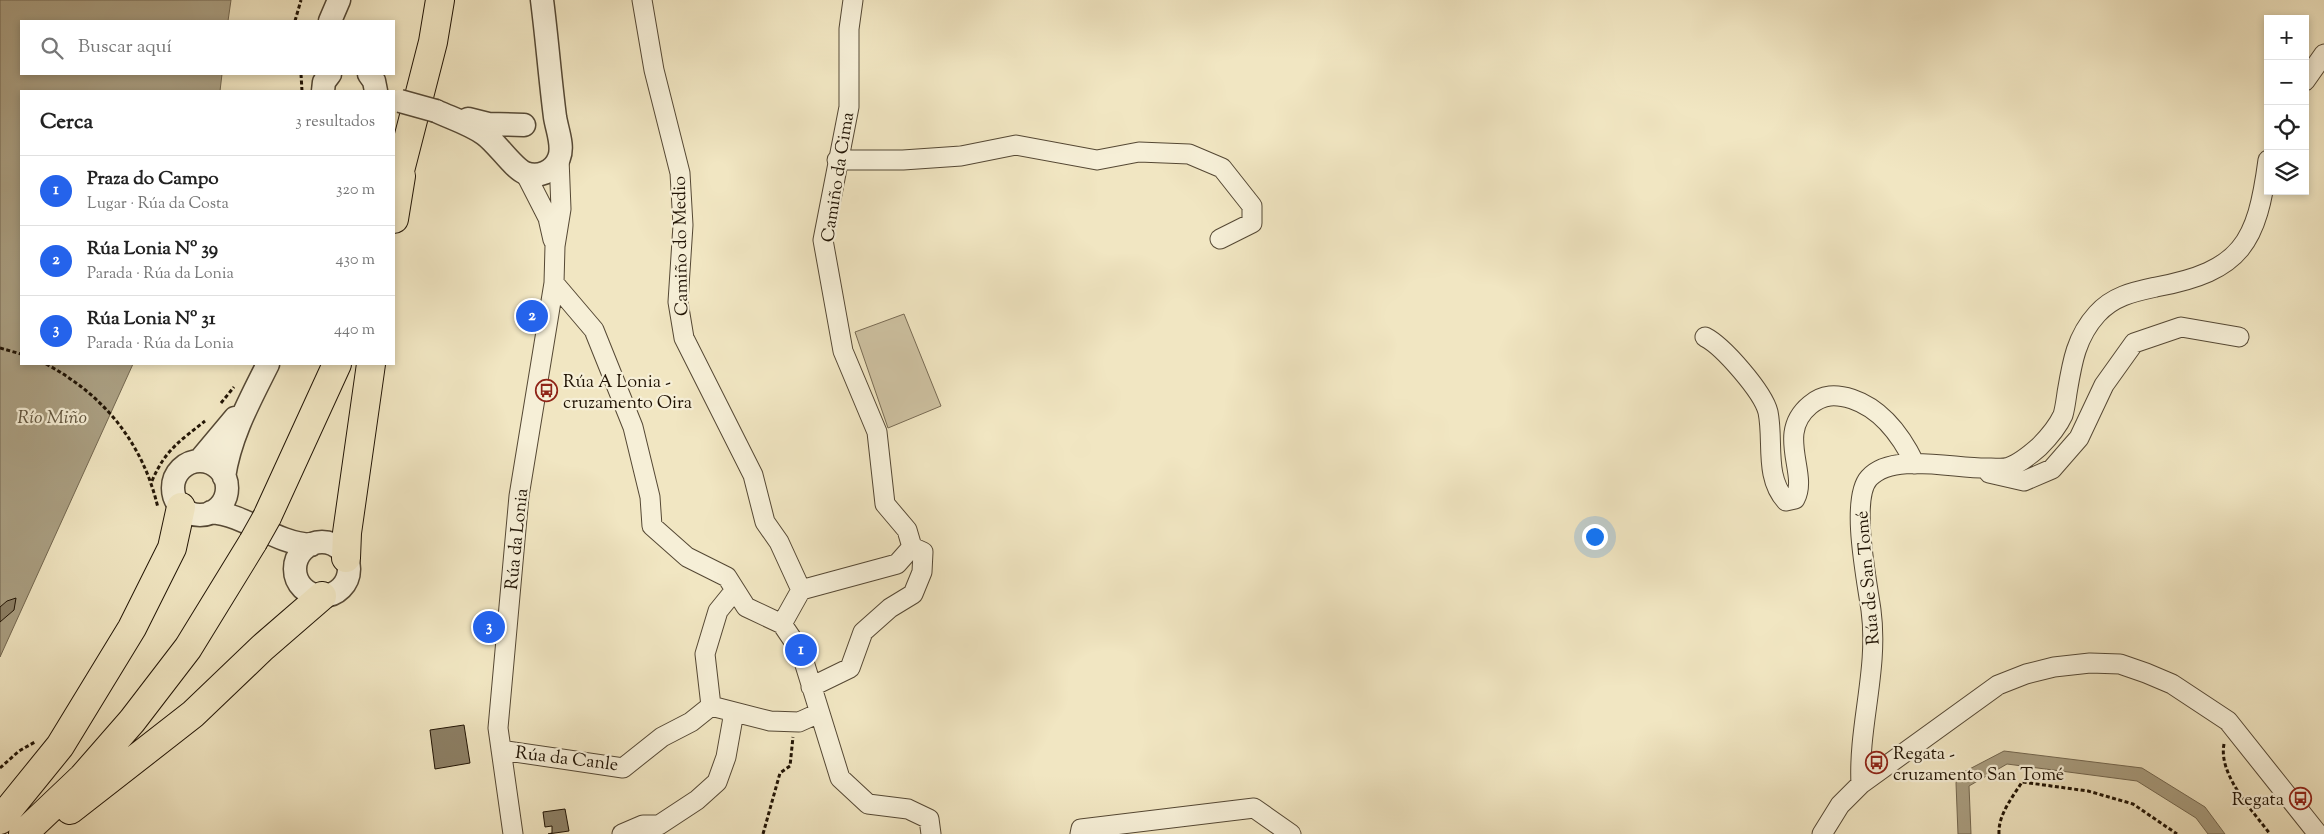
<!DOCTYPE html>
<html lang="es">
<meta charset="utf-8">
<style>
:root{--surface:#fff;--page:#f6f6f6;--text:#222;--muted:#767676;--line:#e0e0e0;--accent:#2563eb}
body{margin:0;font-family:"Sorts Mill Goudy",serif;background:var(--page);color:var(--text)}
.controls{position:absolute;right:15px;top:15px;display:grid;overflow:hidden;border-radius:0px;box-shadow:0 2px 8px #0003}
.controls button{width:45px;height:45px;display:grid;place-items:center;padding:0;border:0;border-bottom:1px solid var(--line);background:var(--surface);color:var(--text);font:25px sans-serif}
.you{position:absolute;left:1594px;top:536px;width:18px;height:18px;margin:-12px;border:4px solid #fff;border-radius:50%;background:#1a73e8;box-shadow:0 0 0 8px #1a73e833}
.badge{display:grid;place-items:center;width:32px;height:32px;border-radius:50%;background:var(--accent);color:#fff;font-size:16px;font-weight:700}
.pin{position:absolute;translate:-50% -50%;border:2px solid #fff;box-shadow:0 1px 5px #0006}
.list{margin:0;padding:0;list-style:none}
h2{display:flex;justify-content:space-between;align-items:center;height:65px;margin:0;padding:0 20px;font-size:21px}
h2 small{font-size:16px;font-weight:400;color:var(--muted)}
.list li{display:grid;grid-template-columns:32px 1fr auto;gap:15px;align-items:center;box-sizing:border-box;height:70px;padding:0 20px;border-top:1px solid var(--line)}
.list b{display:block;font-size:19px;white-space:nowrap}
.list p{margin:0;font-size:16px;white-space:nowrap;color:var(--muted)}
.list em{font-size:16px;font-style:normal;color:var(--muted)}
.icon{flex:none;width:28px;height:28px;fill:none;stroke:currentColor;stroke-width:2;stroke-linecap:round;stroke-linejoin:round}
.map{position:relative;flex:none;width:2324px;height:834px;overflow:hidden}
.search{position:absolute;background:var(--surface);box-shadow:0 2px 8px #0003;left:20px;top:20px;width:375px;height:55px;display:flex;align-items:center;gap:12px;box-sizing:border-box;padding:0 18px;border-radius:0px;color:var(--muted);font-size:19px}
.panel{position:absolute;background:var(--surface);box-shadow:0 2px 8px #0003;left:20px;top:90px;width:375px;height:275px;border-radius:0px}
.map>svg:first-child{display:block}
.green{fill:#cec2a2;stroke:#786b54}
.water{fill:#aa9f82;stroke:#736750}
.building{fill:#8d8167;stroke:#211405}
.lines{fill:none;stroke-linecap:round;stroke-linejoin:round}
.minor-casing{stroke:#554834;stroke-width:21}
.tertiary-casing{stroke:#554834;stroke-width:25}
.trunk-casing{stroke:#211405;stroke-width:30}
.path{stroke:#211405;stroke-width:3;stroke-dasharray:4 2.5;stroke-linecap:butt}
.minor{stroke:#f6efd7;stroke-width:19}
.tertiary{stroke:#f6efd7;stroke-width:22}
.trunk{stroke:#f1e6c2;stroke-width:28}
.tertiary-bridge-casing{stroke:#554834;stroke-width:25;stroke-linecap:butt}
.trunk-bridge-casing{stroke:#211405;stroke-width:30;stroke-linecap:butt}
.tertiary-bridge{stroke:#f6efd7;stroke-width:22}
.trunk-bridge{stroke:#f1e6c2;stroke-width:28}
.labels{text-anchor:middle;stroke-width:4.5;stroke-linejoin:round;paint-order:stroke}
.street-label{font-size:18px;fill:#211405;stroke:#f6efd7}
.poi-label{font-size:18px;fill:#211405;stroke:#f6efd7;text-anchor:start}
.water-label{font-size:19px;font-style:italic;fill:#5f533d;stroke:#f6efd7}
</style>
<div class="map">
<svg width="2324" height="834" viewBox="0 0 2324 834">
<rect width="100%" height="100%" fill="#f1e6c2"/>
<filter id="stains"><feTurbulence type="fractalNoise" baseFrequency=".004" numOctaves="4"/><feColorMatrix values="0 0 0 0 .2 0 0 0 0 .09 0 0 0 0 .02 0 0 0 .5 -.17"/></filter>
<radialGradient id="worn" r=".72"><stop offset=".6" stop-color="#630" stop-opacity="0"/><stop offset="1" stop-color="#630" stop-opacity=".3"/></radialGradient>
<path class="green" d="M904,314L941,406L888,428L855,332Z"/>
<path class="water" d="M0,0H231L228,21H21V74H222L220,91H21V364H133L0,657Z
M2004,751L2142,768L2205,807L2225,834H2208L2196,818L2137,781L2007,764L1969,786L1971,834H1958L1956,783L1958,775Z"/>
<path class="building" d="M16,598L14,610L0,622V607L7,601Z
M464,725L470,763L435,769L430,730Z
M565,809L569,831L548,834L552,833V826L545,827L543,812Z"/>
<g class="lines">
<defs>
<path id="minor" d="M642,0L654,70L680,173L683,225L678,302L684,338L753,475L765,522L779,542L801,590
M853,0L849,29V107L823,240L843,351L877,432L885,504L907,530L912,547
M2305,81L2324,54
M837,160H903L961,156L1016,145L1097,160L1139,152L1189,154L1222,168L1252,206V223L1220,239
M525,173L548,218L553,240
M554,283L594,330L633,427L650,497L652,526L687,557L727,577L746,607L782,624
M1705,337C1723,346 1763,392 1768,412C1774,441 1764,477 1786,501L1795,499C1809,473 1775,434 1810,405C1823,394 1836,394 1852,399C1882,409 1902,437 1915,464
M1989,473L2024,481L2052,469L2079,438L2104,385L2134,343L2181,327L2239,337
M782,624L801,652L840,778L868,804L908,809L929,819L931,834
M782,624L801,590L897,564L912,547
M811,687L850,668L863,632L890,608L913,594L922,572L923,552L912,547
M711,706L705,654L718,611L735,590
M501,750L623,768L662,737L691,722L711,706L770,721L799,722L819,713
M1861,784C1858,726 1879,669 1871,610C1867,581 1850,499 1869,478C1893,451 1958,470 1991,468C1997,468 2004,469 2009,467C2019,464 2031,454 2039,447C2049,437 2057,428 2063,415C2065,408 2066,400 2067,393C2072,363 2076,337 2097,314C2113,296 2133,292 2156,287C2242,271 2257,243 2268,160
M513,834L498,728L519,496L554,283L555,246L561,209L559,158
M622,834L643,825H659L697,800L717,782L726,757L734,712
M1080,834L1081,829L1254,808L1291,834
M1822,834L1840,805L1861,784L1998,685L2026,674L2054,667L2090,663L2120,664L2146,673L2172,684L2228,721L2318,834"/>
<path id="tertiary" d="M330,21L339,0
M369,74L374,81L376,91
M323,91L324,82L330,74
M436,111C451,118 470,124 484,134C497,143 513,168 525,173C538,178 554,172 559,158C564,146 557,130 555,117C550,78 547,39 542,0
M468,119L488,124L524,125
M199,461L235,418
M173 488a27 27 0 1 1 54 0a27 27 0 1 1-54 0Z
M224,477C230,436 250,400 268,364
M211,512C247,515 274,543 311,545
M295 569a27 27 0 1 1 54 0a27 27 0 1 1-54 0Z"/>
<path id="trunk" d="M394,194L433,42L440,0
M394,219L401,176
M267,517L337,364
M346,558L347,533L371,364
M70,810L193,714L262,648L322,596
M0,820L60,746L132,628L172,548L181,507
M23,834L83,777L132,721L188,648L253,542"/>
</defs>
<use href="#minor" class="minor-casing"/>
<use href="#tertiary" class="tertiary-casing"/>
<use href="#trunk" class="trunk-casing"/>
<path class="path" d="M295,21L301,0
M301,74L302,91
M0,348L21,354
M46,364C104,395 143,443 158,508
M221,403L234,387
M152,481C165,450 180,441 205,421
M2224,744C2218,775 2253,811 2270,834
M0,768L19,751L35,742
M763,834L780,773L790,766L793,737
M1999,834C1998,815 2012,798 2022,782L2088,791L2133,804L2177,834"/>
<use href="#minor" class="minor"/>
<use href="#tertiary" class="tertiary"/>
<use href="#trunk" class="trunk"/>
<defs>
<path id="tertiary-bridge" d="M400,101L436,111"/>
<path id="trunk-bridge" d="M253,542L267,517"/>
</defs>
<use href="#tertiary-bridge" class="tertiary-bridge-casing"/>
<use href="#trunk-bridge" class="trunk-bridge-casing"/>
<use href="#tertiary-bridge" class="tertiary-bridge"/>
<use href="#trunk-bridge" class="trunk-bridge"/>
</g>
<defs>
<symbol id="bus-ring" viewBox="-11 -11 22 22"><circle r="9.5" fill="#f6efd7" stroke="#8f2418" stroke-width="1.5"/><path d="M-5-6H5V4H4V6H2V4H-2V6H-4V4H-5ZM-3.5-4V0h7V-4ZM-3.5 1.2v1.5H-2V1.2ZM2 1.2v1.5H3.5V1.2Z" fill="#8f2418"/></symbol>
</defs>
<g fill-rule="evenodd">
<use href="#bus-ring" x="534" y="378" width="25" height="25"/>
<use href="#bus-ring" x="1864" y="750" width="25" height="25"/>
<use href="#bus-ring" x="2288" y="786" width="25" height="25"/>
</g>
<g class="labels">
<g class="street-label">
<text transform="translate(837 177) rotate(-81)" y="6">Camiño da Cima</text>
<text transform="translate(680 246) rotate(-91)" y="6">Camiño do Medio</text>
<text transform="translate(516 539) rotate(-84)" y="6">Rúa da Lonia</text>
<text transform="translate(1867 578) rotate(-95)" y="6">Rúa de San Tomé</text>
<text transform="translate(567 758) rotate(7)" y="6">Rúa da Canle</text>
</g>
<g class="poi-label">
<text x="563" y="387">Rúa A Lonia -<tspan x="563" dy="21">cruzamento Oira</tspan></text>
<text x="1893" y="759">Regata -<tspan x="1893" dy="21">cruzamento San Tomé</tspan></text>
<text x="2284" y="805" text-anchor="end">Regata</text>
</g>
<g class="water-label">
<text x="52" y="423">Río Miño</text>
</g>
</g>
<rect width="100%" height="100%" filter="url(#stains)"/>
<rect width="100%" height="100%" fill="url(#worn)"/>
</svg>
<div class="controls">
<button>+</button>
<button>−</button>
<button><svg class="icon" aria-label="locate" viewBox="0 0 24 24"><circle cx="12" cy="12" r="6"/><path d="M12 2v4M12 18v4M2 12h4M18 12h4"/></svg></button>
<button><svg class="icon" aria-label="layers" viewBox="0 0 24 24"><path d="M12 4l9 5-9 5-9-5zM3 14l9 5 9-5"/></svg></button>
</div>
<div class="you"></div>
<div class="pin badge" style="left:801px;top:650px">1</div>
<div class="pin badge" style="left:532px;top:316px">2</div>
<div class="pin badge" style="left:489px;top:627px">3</div>
<div class="search"><svg class="icon" aria-label="search" viewBox="0 0 24 24"><circle cx="10" cy="10" r="6"/><path d="M15 15l6 6"/></svg>Buscar aquí</div>
<section class="panel">
<h2>Cerca<small>3 resultados</small></h2>
<ul class="list">
<li><span class="badge">1</span><div><b>Praza do Campo</b><p>Lugar · Rúa da Costa</p></div><em>320 m</em></li>
<li><span class="badge">2</span><div><b>Rúa Lonia Nº 39</b><p>Parada · Rúa da Lonia</p></div><em>430 m</em></li>
<li><span class="badge">3</span><div><b>Rúa Lonia Nº 31</b><p>Parada · Rúa da Lonia</p></div><em>440 m</em></li>
</ul>
</section>
</div>
